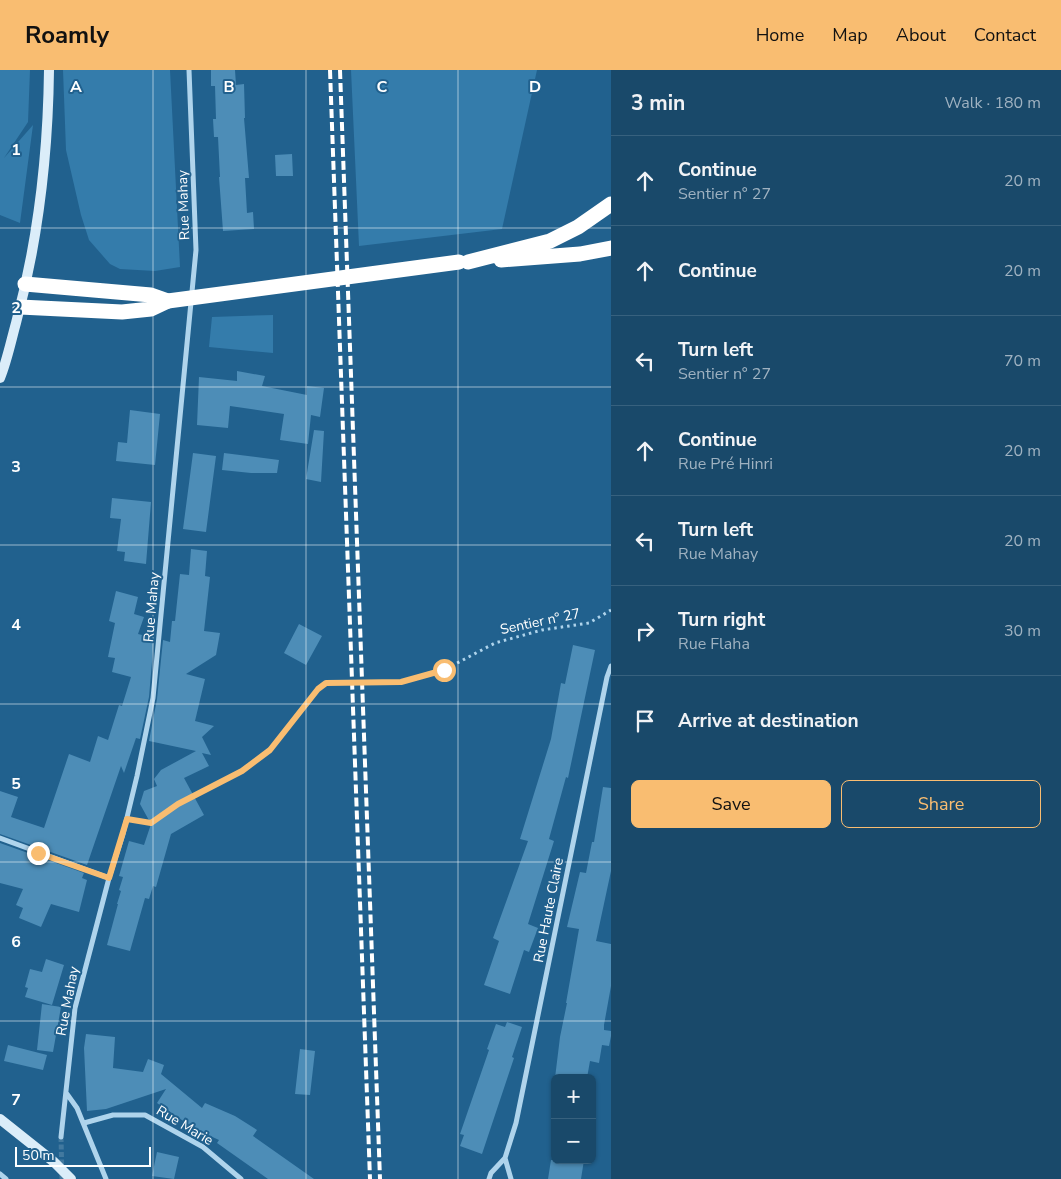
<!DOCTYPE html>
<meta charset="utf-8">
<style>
:root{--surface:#19496a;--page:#265372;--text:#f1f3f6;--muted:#9fb2c1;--line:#37617e;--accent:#f9bd71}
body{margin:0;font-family:"Nunito Sans",sans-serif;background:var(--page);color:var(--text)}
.controls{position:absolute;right:15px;bottom:15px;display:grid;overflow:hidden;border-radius:8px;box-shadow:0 1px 4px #0004}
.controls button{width:45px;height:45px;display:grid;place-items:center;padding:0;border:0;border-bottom:1px solid var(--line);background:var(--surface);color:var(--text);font:25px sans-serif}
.scale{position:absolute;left:15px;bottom:12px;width:136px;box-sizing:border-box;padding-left:5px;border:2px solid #fff;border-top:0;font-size:14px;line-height:18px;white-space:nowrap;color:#fff;-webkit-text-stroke:4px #21618e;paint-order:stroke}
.stop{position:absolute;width:15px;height:15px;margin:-11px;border:4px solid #f9bd71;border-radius:50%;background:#fff}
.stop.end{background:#f9bd71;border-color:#fff;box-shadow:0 1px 5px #0008}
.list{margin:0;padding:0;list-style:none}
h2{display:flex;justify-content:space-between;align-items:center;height:65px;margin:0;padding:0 20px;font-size:21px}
h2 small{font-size:16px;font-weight:400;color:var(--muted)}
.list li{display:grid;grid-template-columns:32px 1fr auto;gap:15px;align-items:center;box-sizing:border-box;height:90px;padding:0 20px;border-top:1px solid var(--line)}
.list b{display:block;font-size:19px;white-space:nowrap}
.list p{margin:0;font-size:16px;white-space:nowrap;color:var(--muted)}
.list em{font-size:16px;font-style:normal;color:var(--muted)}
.actions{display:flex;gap:10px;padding:15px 20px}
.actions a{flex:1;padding:11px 0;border:1px solid var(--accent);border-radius:8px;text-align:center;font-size:18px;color:var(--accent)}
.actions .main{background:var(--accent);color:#111}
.icon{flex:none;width:28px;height:28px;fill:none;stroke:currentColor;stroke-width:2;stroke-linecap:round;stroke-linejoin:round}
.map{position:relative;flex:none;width:611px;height:1109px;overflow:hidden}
header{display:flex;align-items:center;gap:30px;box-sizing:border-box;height:70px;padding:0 25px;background:var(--accent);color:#111}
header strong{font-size:24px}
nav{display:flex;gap:28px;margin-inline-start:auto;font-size:18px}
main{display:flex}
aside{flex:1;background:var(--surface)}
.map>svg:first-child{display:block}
.green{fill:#347cab}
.building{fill:#4d8db7}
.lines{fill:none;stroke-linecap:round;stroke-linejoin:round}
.street-tunnel{stroke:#42799f;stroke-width:5;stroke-dasharray:5 2.5;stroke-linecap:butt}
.path{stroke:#afd4ec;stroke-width:3;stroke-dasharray:2.5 4;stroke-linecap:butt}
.street{stroke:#afd4ec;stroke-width:5}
.secondary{stroke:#dbedf9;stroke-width:10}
.highway{stroke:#fff;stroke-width:15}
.rail{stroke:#fff;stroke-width:4;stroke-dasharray:9 4;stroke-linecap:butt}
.path-bridge{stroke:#afd4ec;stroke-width:3;stroke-dasharray:2.5 4;stroke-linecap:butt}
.highway-bridge{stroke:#fff;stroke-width:15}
.route{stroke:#f9bd71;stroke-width:6}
.grid{fill:none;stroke:#fff;stroke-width:1;stroke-opacity:0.55}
.labels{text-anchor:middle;stroke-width:4;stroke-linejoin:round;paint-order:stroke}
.street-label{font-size:14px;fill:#fff;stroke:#21618e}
.grid-label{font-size:16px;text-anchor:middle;font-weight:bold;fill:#fff;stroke:#21618e;stroke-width:4;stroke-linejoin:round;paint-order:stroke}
</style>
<header>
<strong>Roamly</strong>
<nav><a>Home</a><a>Map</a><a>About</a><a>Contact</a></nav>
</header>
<main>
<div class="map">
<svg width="611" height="1109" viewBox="0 0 611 1109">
<rect width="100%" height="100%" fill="#21618e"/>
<path class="green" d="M0,0H30L28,52L4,88L33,55L20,153L0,145Z
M63,0H170L180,197L155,201L120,199L110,194L89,170L81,145L66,80Z
M351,0H537L502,159L359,176Z
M273,245V283L209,277L212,247Z"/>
<path class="building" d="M211,0H235L236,15L244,14L245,48H244L249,108H245L247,143L253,142L254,159L223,161L219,107H220L218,67H214L213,49H216L215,16H211Z
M292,84L293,106H276L275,85Z
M237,301L265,306L262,316L307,325V316L324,318L320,347L311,345L308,374L280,370L284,344L230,336L228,358L197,355L199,307L237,311Z
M130,340L160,344L155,395L116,391L118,372L127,373Z
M314,360L324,361L321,412L306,409Z
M193,383L216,386L206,462L183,459Z
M224,383L279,390L277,403H251L222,400Z
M112,428L151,432L146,494L124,491L125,482L117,481L121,449L110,448Z
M191,479L207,481L205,506L210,507L204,561L220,563L216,585L186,604L205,609L195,651L214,656L202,667L211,685L202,683L209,696L184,708L204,745L171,764L156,817L153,816L149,829L145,828L130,881L107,875L118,834H117L121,821L119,820L123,807L119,806L129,771L144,775L151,754L140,734L144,721L157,716L154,709L161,700L196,681L149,671L157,629L163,570L170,572L172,551H175L180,504L189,505Z
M116,521L138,527L134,544L144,547L138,564L154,568L149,627L140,669L136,668L124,703L121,696L87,795L0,764V721L18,727L11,747L44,758L69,684L90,692L98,666L108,670L119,635L122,636L131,607L112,602L115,588L108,587L115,553L109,551Z
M299,554L322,566L306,595L284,583Z
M573,575L595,580L568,708L566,707L549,769L554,771L528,854L538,858L529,882L524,880L510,924L484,915L499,871L493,868L528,771L520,769L551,669L561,613L565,614Z
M603,717L611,718V801L596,871L611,874V916L604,955V960L611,961V966L609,976L602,975L599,993L590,991L587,1008H555L560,967L567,933H566L579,859L567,857L580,802L586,803L592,772H594Z
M0,773L84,803L82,808L87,810L79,842L51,834L41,857L19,848L23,838L16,835L23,819L0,813Z
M46,889L64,895L52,935L25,927L28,918L25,917L30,899L42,902Z
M42,934L61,937L53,982L37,980Z
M507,952L522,957L512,987L514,988L482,1084L460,1076L464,1065L460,1064L489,980L487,979L496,954L505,957Z
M86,964L115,967L113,998L143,1002L148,989L164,995L161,1004L202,1038L205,1033L235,1046L257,1060L253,1066L314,1109H268L217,1073L219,1070L195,1059L157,1033L166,1019L106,1039L87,1041L84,978Z
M8,975L47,985L43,1000L4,991Z
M300,979L315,981L310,1025L295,1024Z
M157,1082L179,1087L174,1109L152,1106Z
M551,1090H584L581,1109H548Z"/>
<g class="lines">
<path class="street-tunnel" d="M61,1067L62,1109"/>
<path class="path" d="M389,612H401L444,600L495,573L542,560L589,553L611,540
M137,750L151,753L177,734L243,701L270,680L318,619L326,613"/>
<path class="street" d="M0,768L109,808
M67,1024L77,1038L106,1109
M84,1053L113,1045H145L203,1077L241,1109
M61,1067L75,938L109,808L123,764L137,706L153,628L196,180L189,0
M505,1088L511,1109
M0,1104L6,1109
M489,1109L491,1103L505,1088L516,1053L607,607L611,596"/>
<path class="secondary" d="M0,308C7,291 11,271 16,253C38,171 48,85 49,0
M0,1049L54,1092L71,1109"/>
<path class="highway" d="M501,190L580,184L611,178
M468,192L550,171L578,157L611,134
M25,214L151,225L168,231
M20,237L122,242L151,239L168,231"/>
<path class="rail" d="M330,0L370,1109
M340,0L380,1109"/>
<path class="path-bridge" d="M326,613L389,612"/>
<path class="highway-bridge" d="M168,231L459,192"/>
</g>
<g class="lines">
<path class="route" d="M38,783L109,808L127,749L151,753L178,734L242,701L270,680L318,619L326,613L401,612L444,600"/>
</g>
<path class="grid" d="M153,0V1109M306,0V1109M458,0V1109M0,158H611M0,317H611M0,475H611M0,634H611M0,792H611M0,951H611"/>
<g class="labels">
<g class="street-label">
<text transform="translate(183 135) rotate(-92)" y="5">Rue Mahay</text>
<text transform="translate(151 537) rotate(-85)" y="5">Rue Mahay</text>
<text transform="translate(540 551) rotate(-12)" y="5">Sentier n° 27</text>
<text transform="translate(548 840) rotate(-79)" y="5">Rue Haute Claire</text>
<text transform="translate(67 931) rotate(-79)" y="5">Rue Mahay</text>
<text transform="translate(185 1055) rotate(31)" y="5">Rue Marie</text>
</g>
</g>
<g class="grid-label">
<text x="76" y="22">A</text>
<text x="229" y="22">B</text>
<text x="382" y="22">C</text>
<text x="535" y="22">D</text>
<text x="16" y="85">1</text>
<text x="16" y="243">2</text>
<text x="16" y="402">3</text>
<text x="16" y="560">4</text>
<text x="16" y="719">5</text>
<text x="16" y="877">6</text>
<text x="16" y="1035">7</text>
</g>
</svg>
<div class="controls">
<button>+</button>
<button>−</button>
</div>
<div class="scale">50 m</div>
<div class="stop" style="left:444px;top:600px"></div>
<div class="stop end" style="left:38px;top:783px"></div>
</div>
<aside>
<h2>3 min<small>Walk · 180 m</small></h2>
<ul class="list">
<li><svg class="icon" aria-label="ahead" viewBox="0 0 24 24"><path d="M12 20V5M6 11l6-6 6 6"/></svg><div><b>Continue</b><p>Sentier n° 27</p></div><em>20 m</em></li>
<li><svg class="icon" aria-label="ahead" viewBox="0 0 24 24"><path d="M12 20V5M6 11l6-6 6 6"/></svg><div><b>Continue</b></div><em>20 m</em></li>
<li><svg class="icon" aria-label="left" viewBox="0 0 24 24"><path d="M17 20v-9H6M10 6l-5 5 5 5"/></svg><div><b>Turn left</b><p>Sentier n° 27</p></div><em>70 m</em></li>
<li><svg class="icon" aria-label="ahead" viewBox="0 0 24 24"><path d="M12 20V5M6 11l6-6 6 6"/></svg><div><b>Continue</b><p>Rue Pré Hinri</p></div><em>20 m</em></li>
<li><svg class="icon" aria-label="left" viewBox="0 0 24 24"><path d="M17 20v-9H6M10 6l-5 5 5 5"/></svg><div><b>Turn left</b><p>Rue Mahay</p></div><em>20 m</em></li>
<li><svg class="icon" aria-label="right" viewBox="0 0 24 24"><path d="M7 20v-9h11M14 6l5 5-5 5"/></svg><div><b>Turn right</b><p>Rue Flaha</p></div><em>30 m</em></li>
<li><svg class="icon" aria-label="arrive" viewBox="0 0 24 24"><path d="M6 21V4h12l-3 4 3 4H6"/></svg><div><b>Arrive at destination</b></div></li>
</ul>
<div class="actions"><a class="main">Save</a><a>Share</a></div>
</aside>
</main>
